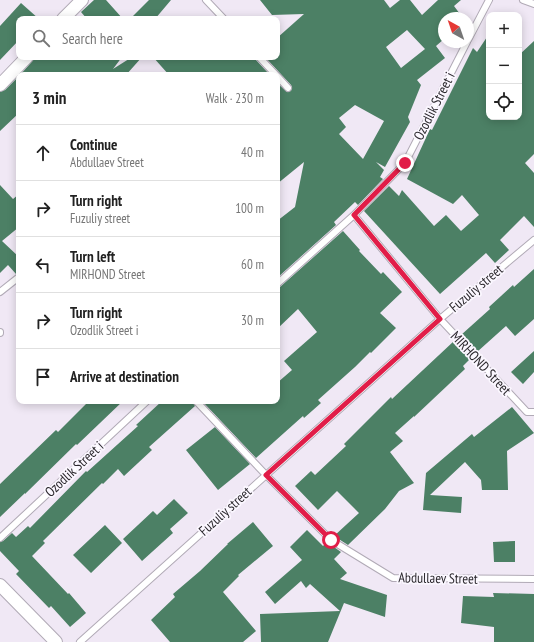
<!DOCTYPE html>
<meta charset="utf-8">
<style>
:root{--surface:#fff;--page:#f6f6f6;--text:#222;--muted:#767676;--line:#e0e0e0}
body{margin:0;font-family:"PT Sans Narrow",sans-serif;background:var(--page);color:var(--text)}
.controls{position:absolute;right:12px;top:12px;display:grid;overflow:hidden;border-radius:8px;box-shadow:0 2px 10px #0003}
.controls button{width:36px;height:36px;display:grid;place-items:center;padding:0;border:0;border-bottom:1px solid var(--line);background:var(--surface);color:var(--text);font:20px sans-serif}
.compass{position:absolute;left:438px;top:12px;width:36px;height:36px;border-radius:50%;background:var(--surface);box-shadow:0 2px 10px #0003;rotate:320deg}
.stop{position:absolute;width:12px;height:12px;margin:-9px;border:3px solid #e11d48;border-radius:50%;background:#fff}
.stop.end{background:#e11d48;border-color:#fff;box-shadow:0 1px 4px #0008}
.list{margin:0;padding:0;list-style:none}
h2{display:flex;justify-content:space-between;align-items:center;height:52px;margin:0;padding:0 16px;font-size:17px}
h2 small{font-size:13px;font-weight:400;color:var(--muted)}
.list li{display:grid;grid-template-columns:26px 1fr auto;gap:12px;align-items:center;box-sizing:border-box;height:56px;padding:0 16px;border-top:1px solid var(--line)}
.list b{display:block;font-size:15px;white-space:nowrap}
.list p{margin:0;font-size:13px;white-space:nowrap;color:var(--muted)}
.list em{font-size:13px;font-style:normal;color:var(--muted)}
.icon{flex:none;width:22px;height:22px;fill:none;stroke:currentColor;stroke-width:2;stroke-linecap:round;stroke-linejoin:round}
.map{position:relative;flex:none;width:534px;height:642px;overflow:hidden}
.search{position:absolute;background:var(--surface);box-shadow:0 2px 10px #0003;left:16px;top:16px;width:264px;height:44px;display:flex;align-items:center;gap:10px;box-sizing:border-box;padding:0 14px;border-radius:8px;color:var(--muted);font-size:15px}
.panel{position:absolute;background:var(--surface);box-shadow:0 2px 10px #0003;left:16px;top:72px;width:264px;height:332px;border-radius:8px}
.map>svg:first-child{display:block}
.building{fill:#4c8065;fill-rule:evenodd}
.lines{fill:none;stroke-linecap:round;stroke-linejoin:round}
.service-casing{stroke:#b1aab6;stroke-width:8}
.minor-casing{stroke:#b1aab6;stroke-width:14}
.service{stroke:#fff;stroke-width:6}
.minor{stroke:#fff;stroke-width:12}
.route{stroke:#e11d48;stroke-width:5}
.labels{text-anchor:middle;stroke-width:3.5;stroke-linejoin:round;paint-order:stroke}
.street-label{font-size:14px;fill:#2b282d;stroke:#fbf7ff}
</style>
<div class="map">
<svg width="534" height="642" viewBox="0 0 534 642">
<rect width="100%" height="100%" fill="#f0e8f5"/>
<path class="building" d="M94,0H106L123,19H87L81,12Z
M149,0H171L155,19H130Z
M260,0H384L390,8L400,0H410L422,15L438,0H461L454,6L463,18H444V39L436,46L445,58L417,80L421,85L408,117L410,122L385,167L376,162L384,170L380,177L383,179L358,205L355,202L334,222L336,225L277,278V221L295,207L304,162L277,184V83L287,92L291,91L292,87L291,85L265,57H277V38L304,14L272,15ZM407,30L425,49L401,68L386,47ZM355,105L384,121L363,159L339,134L346,127L339,118Z
M21,3L39,19H19V40L0,60V26Z
M489,34V117H519V55L534,41V154L525,163L534,173V227L524,216L500,240L509,250L495,263L486,253L440,294L364,211L389,186L399,196L402,190L434,226L446,215L461,231L479,215L462,195L453,204L407,179L430,129L432,130L473,48L477,52Z
M36,57H122L113,69L132,57H142L126,75H20Z
M153,57H255L256,60L270,75H169Z
M19,76V113L0,131V92L5,90Z
M0,185L13,199L19,194V227L2,241L19,257V273L16,274L8,265L0,273Z
M343,231L360,250L359,251L381,274L383,272L402,292L380,313L396,328L371,353L370,352L355,367L318,400L321,403L304,418L303,416L256,458L202,401H277V383L292,370L284,361L317,332L298,309L277,329V288L280,287Z
M534,269V319L515,336L506,326L477,352L461,335L490,309L489,307L513,285L514,287Z
M454,341L471,358L463,366L465,369L414,417V416L395,433L403,441L390,452L414,483L399,491L385,509L348,545L334,536L359,513L337,491L318,510L295,486L311,471L315,475L346,446L344,444L391,397L392,399Z
M534,351V372L523,384L511,372Z
M89,401H123L77,445L76,444L25,494V493L0,517V484L56,430L58,432Z
M162,401H192L195,406L149,447L152,450L124,476L118,469L103,484L102,483L43,541L45,543L32,556L68,594L69,593L86,613L70,627L51,606L49,608L16,574L19,571L0,551V542L3,541L12,533L16,537L28,526L30,528L86,471L87,472L138,426L136,425Z
M512,407L534,433L507,451L508,490H482L481,480L465,462L430,495L462,497L461,513L423,510L426,473L472,434L474,437Z
M215,427L250,464L218,490L186,450Z
M174,499L188,513L170,529L173,533L142,561L123,539L153,511L157,515Z
M253,522L273,546L238,575L239,576L223,592L256,631L243,642H170L151,620L175,597L173,594L200,571L228,544H227Z
M105,525L122,543L91,573L73,555Z
M307,530L323,546L327,542L341,552L334,559L347,573L340,579L387,595L385,617L344,603L328,642H261L260,614L340,611L310,584L306,588L301,581L275,604L265,592L302,560L290,547Z
M515,541V562H494L493,542Z
M493,593L534,594V642H494V627L461,623L463,596L494,597Z"/>
<g class="lines">
<defs>
<path id="service" d="M206,0L224,19
M523,0L534,4
M468,40L489,0
M259,57L276,75
M277,76L288,88
M354,215L440,319L527,412H534
M277,284L354,215L405,163L467,42
M0,292L19,277
M0,332V333
M196,401L266,475L331,540L393,578L534,579
M0,538L147,401
M80,642L440,319L534,240"/>
<path id="minor" d="M63,19L82,0
M0,85L27,57
M0,585L56,642"/>
</defs>
<use href="#service" class="service-casing"/>
<use href="#minor" class="minor-casing"/>
<use href="#service" class="service"/>
<use href="#minor" class="minor"/>
</g>
<g class="lines">
<path class="route" d="M331,540L266,475L440,319L354,215L405,163"/>
</g>
<g class="labels">
<g class="street-label">
<text transform="translate(434 106) rotate(-63)" y="5">Ozodlik Street i</text>
<text transform="translate(476 288) rotate(-40)" y="5">Fuzuliy street</text>
<text transform="translate(481 363) rotate(47)" y="5">MIRHOND Street</text>
<text transform="translate(74 469) rotate(-43)" y="5">Ozodlik Street i</text>
<text transform="translate(225 511) rotate(-42)" y="5">Fuzuliy street</text>
<text transform="translate(438 578) rotate(1)" y="5">Abdullaev Street</text>
</g>
</g>
</svg>
<div class="controls">
<button>+</button>
<button>−</button>
<button><svg class="icon" aria-label="locate" viewBox="0 0 24 24"><circle cx="12" cy="12" r="6"/><path d="M12 2v4M12 18v4M2 12h4M18 12h4"/></svg></button>
</div>
<svg class="compass" viewBox="-18 -18 36 36"><path d="M0-13l5 13h-10z" fill="#e53935"/><path d="M0 13l5-13h-10z" fill="#767676"/></svg>
<div class="stop" style="left:331px;top:540px"></div>
<div class="stop end" style="left:405px;top:163px"></div>
<div class="search"><svg class="icon" aria-label="search" viewBox="0 0 24 24"><circle cx="10" cy="10" r="6"/><path d="M15 15l6 6"/></svg>Search here</div>
<section class="panel">
<h2>3 min<small>Walk · 230 m</small></h2>
<ul class="list">
<li><svg class="icon" aria-label="ahead" viewBox="0 0 24 24"><path d="M12 20V5M6 11l6-6 6 6"/></svg><div><b>Continue</b><p>Abdullaev Street</p></div><em>40 m</em></li>
<li><svg class="icon" aria-label="right" viewBox="0 0 24 24"><path d="M7 20v-9h11M14 6l5 5-5 5"/></svg><div><b>Turn right</b><p>Fuzuliy street</p></div><em>100 m</em></li>
<li><svg class="icon" aria-label="left" viewBox="0 0 24 24"><path d="M17 20v-9H6M10 6l-5 5 5 5"/></svg><div><b>Turn left</b><p>MIRHOND Street</p></div><em>60 m</em></li>
<li><svg class="icon" aria-label="right" viewBox="0 0 24 24"><path d="M7 20v-9h11M14 6l5 5-5 5"/></svg><div><b>Turn right</b><p>Ozodlik Street i</p></div><em>30 m</em></li>
<li><svg class="icon" aria-label="arrive" viewBox="0 0 24 24"><path d="M6 21V4h12l-3 4 3 4H6"/></svg><div><b>Arrive at destination</b></div></li>
</ul>
</section>
</div>
